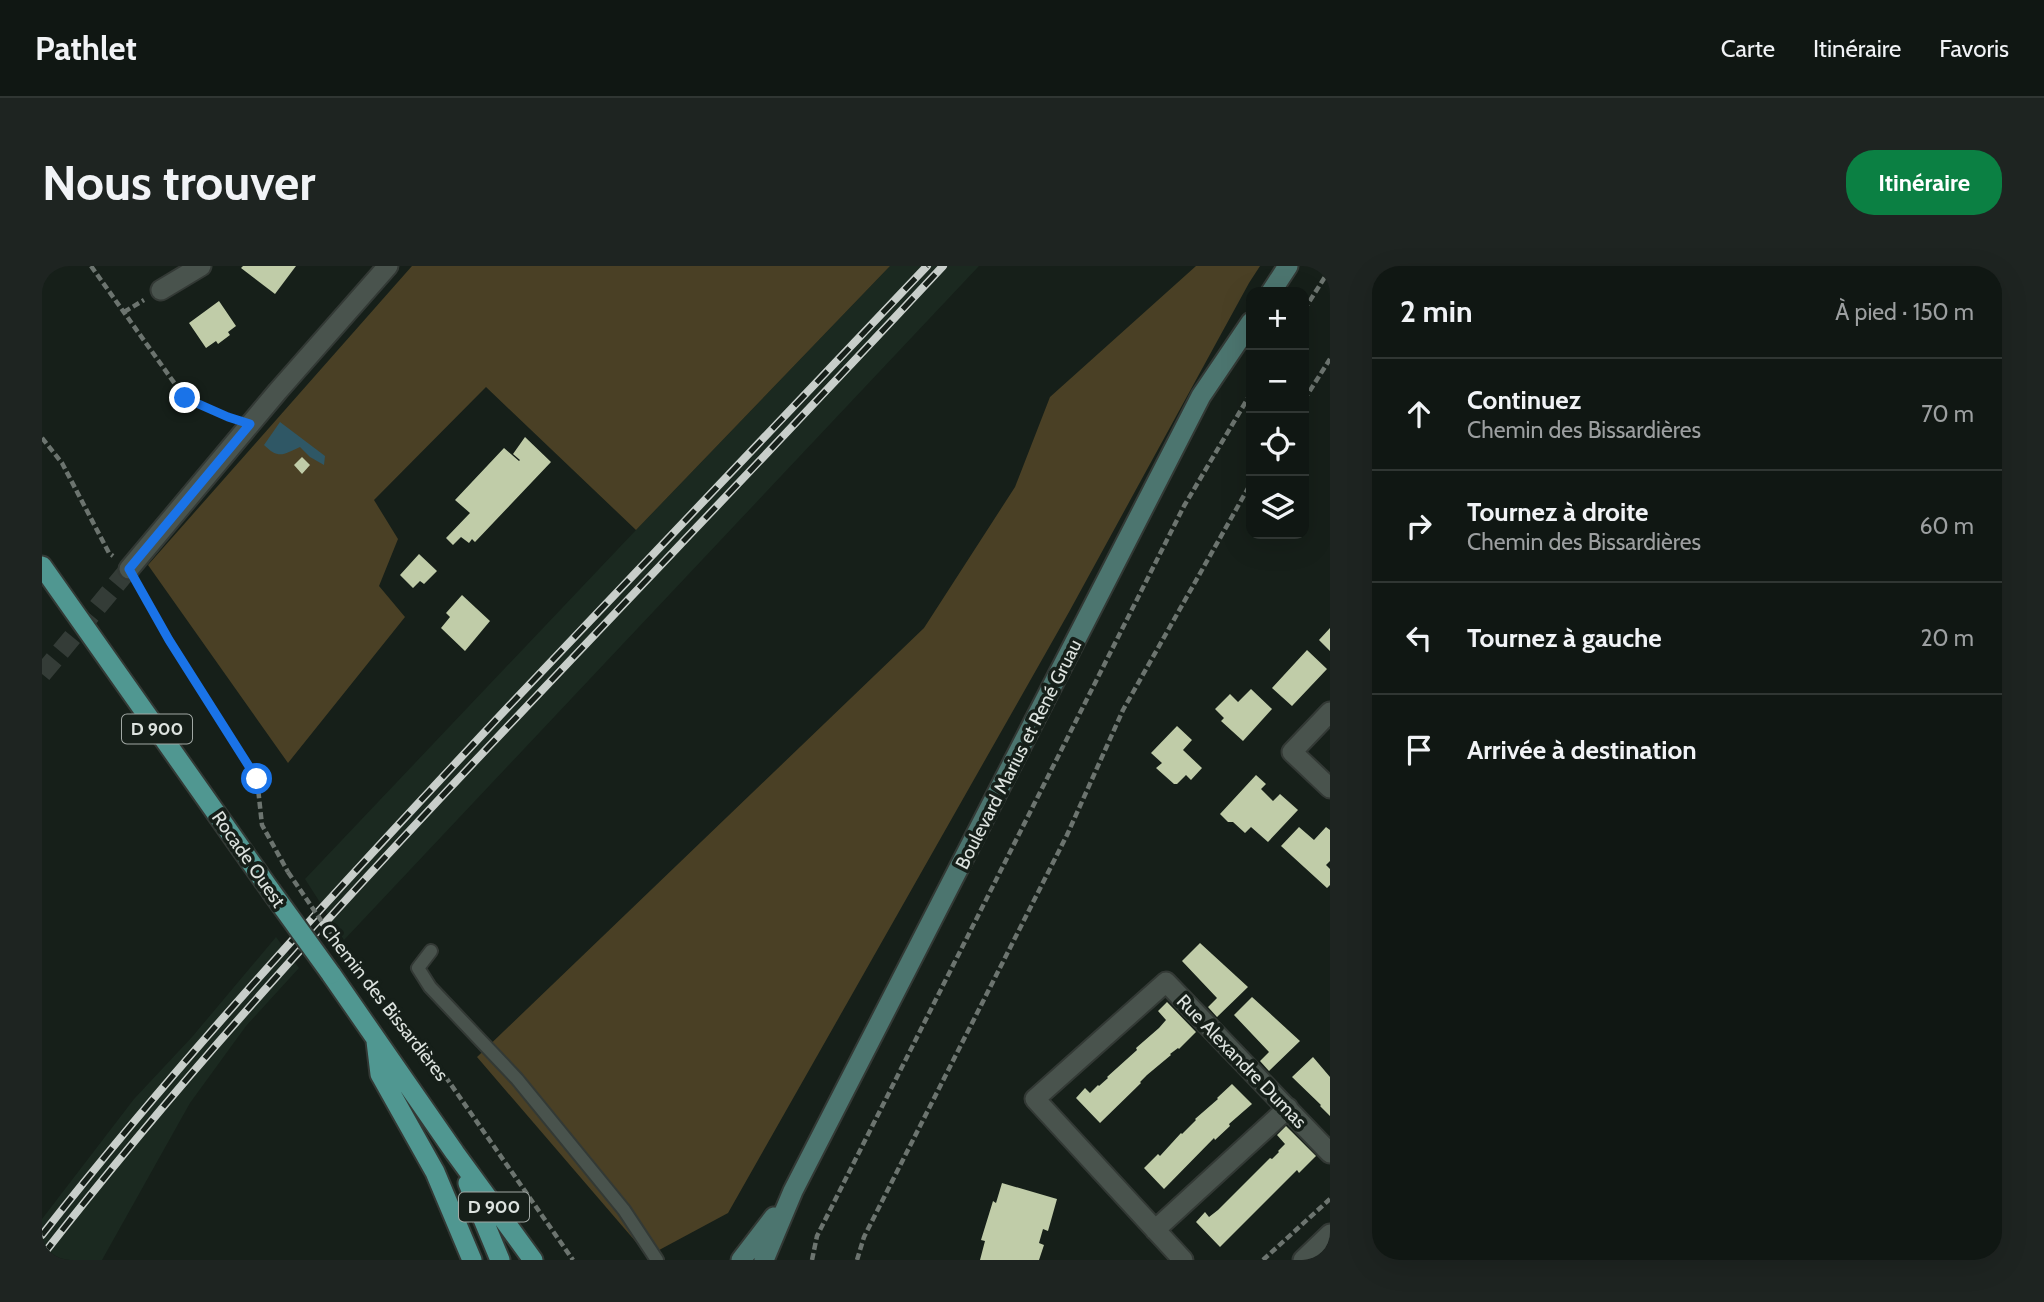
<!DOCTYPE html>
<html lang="fr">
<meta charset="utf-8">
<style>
:root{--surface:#101713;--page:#1e2421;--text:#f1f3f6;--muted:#9c9fa0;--line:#303633;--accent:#0b8043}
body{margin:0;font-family:Cabin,sans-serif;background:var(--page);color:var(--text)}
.controls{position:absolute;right:21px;top:21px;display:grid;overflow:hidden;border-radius:14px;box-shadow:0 7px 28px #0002}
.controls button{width:63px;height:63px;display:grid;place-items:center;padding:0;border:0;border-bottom:2px solid var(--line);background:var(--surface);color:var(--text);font:35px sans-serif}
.stop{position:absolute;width:21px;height:21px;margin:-16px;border:5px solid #1a73e8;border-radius:50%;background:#fff}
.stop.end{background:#1a73e8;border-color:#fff;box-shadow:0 2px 7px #0008}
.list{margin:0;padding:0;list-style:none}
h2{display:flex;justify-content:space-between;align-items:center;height:91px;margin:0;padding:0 28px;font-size:30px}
h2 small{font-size:23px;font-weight:400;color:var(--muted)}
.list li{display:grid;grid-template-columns:46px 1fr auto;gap:21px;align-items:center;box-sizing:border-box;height:112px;padding:0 28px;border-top:2px solid var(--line)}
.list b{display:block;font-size:26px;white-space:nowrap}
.list p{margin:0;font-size:23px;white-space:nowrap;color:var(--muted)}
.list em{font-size:23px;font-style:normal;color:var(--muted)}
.icon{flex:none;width:38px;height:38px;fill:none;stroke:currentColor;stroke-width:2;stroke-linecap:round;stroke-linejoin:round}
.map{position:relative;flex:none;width:1288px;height:994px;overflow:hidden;border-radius:28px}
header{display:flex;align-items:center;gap:42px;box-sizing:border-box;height:98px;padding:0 35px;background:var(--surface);border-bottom:2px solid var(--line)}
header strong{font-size:33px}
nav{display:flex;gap:38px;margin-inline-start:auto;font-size:24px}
.intro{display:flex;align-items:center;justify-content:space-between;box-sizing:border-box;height:168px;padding:0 42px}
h1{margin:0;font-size:49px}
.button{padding:18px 32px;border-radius:28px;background:var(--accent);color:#fff;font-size:24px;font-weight:700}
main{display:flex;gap:42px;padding:0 42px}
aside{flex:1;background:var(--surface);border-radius:28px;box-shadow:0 7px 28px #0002}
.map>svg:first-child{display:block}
.built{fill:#1b2920}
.green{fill:#4a4025}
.water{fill:#2f5765}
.building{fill:#c0cca8}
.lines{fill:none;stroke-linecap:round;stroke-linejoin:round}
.minor-tunnel{stroke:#343c37;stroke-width:19;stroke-dasharray:19 10;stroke-linecap:butt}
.service-casing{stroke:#333935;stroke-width:16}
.minor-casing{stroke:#333935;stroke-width:23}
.secondary-casing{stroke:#333935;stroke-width:23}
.primary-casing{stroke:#333935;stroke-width:23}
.path{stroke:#6c746f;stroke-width:4.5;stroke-dasharray:7 3.5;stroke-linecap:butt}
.service{stroke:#49534d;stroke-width:12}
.minor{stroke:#49534d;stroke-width:19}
.secondary{stroke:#4c756f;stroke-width:19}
.primary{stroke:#509791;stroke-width:19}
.rail-casing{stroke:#c8ceca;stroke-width:8}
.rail{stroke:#161f19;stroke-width:5;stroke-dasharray:16;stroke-linecap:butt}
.primary-bridge-casing{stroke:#333935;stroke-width:23;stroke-linecap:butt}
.path-bridge{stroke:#6c746f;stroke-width:4.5;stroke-dasharray:7 3.5;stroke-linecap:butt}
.primary-bridge{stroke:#509791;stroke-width:19}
.route{stroke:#1a73e8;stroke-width:9}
.labels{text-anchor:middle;stroke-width:7;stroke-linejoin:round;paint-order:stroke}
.shield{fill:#161f19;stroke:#a1a8a4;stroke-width:2}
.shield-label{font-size:18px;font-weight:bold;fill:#dde3df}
.street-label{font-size:19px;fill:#dde3df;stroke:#161f19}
</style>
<header>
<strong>Pathlet</strong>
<nav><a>Carte</a><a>Itinéraire</a><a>Favoris</a></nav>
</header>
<div class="intro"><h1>Nous trouver</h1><a class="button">Itinéraire</a></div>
<main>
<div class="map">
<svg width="1288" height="994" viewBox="0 0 1288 994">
<rect width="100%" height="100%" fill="#161f19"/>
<path class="built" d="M848,0H937L302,674L263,613L594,264Z
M234,671L257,702L204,760L148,837L60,994H0V953L92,833L150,771Z"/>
<path class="green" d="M370,0H848L594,264L444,121L332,234L356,273L337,320L363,351L246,497L106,299Z
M1154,0H1218L1207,17L1027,346L686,947L606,990L435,791L882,362L973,221L1008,131Z"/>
<path class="water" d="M238,156L283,190L282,199L268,191L258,181C242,188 237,194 222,179Z"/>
<path class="building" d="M201,0H254L233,28L199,2Z
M177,35L194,60L186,66L188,69L176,78L174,75L164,82L147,57Z
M483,171L509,196L433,276L430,273L427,277L419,271L411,279L404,272L428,247L413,234L462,182L477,195L478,194L471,188Z
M260,191L268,199L260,208L252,199Z
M377,288L395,305L382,318L378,315L371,322L358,309Z
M420,329L448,355L423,385L399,362L408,351L404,347Z
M1288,362V385L1277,374Z
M1265,384L1285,403L1250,440L1230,422Z
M1209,423L1230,443L1201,475L1179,455L1182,452L1173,443L1188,428L1196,436Z
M1135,460L1150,474L1141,484L1160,502L1149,514L1144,509L1135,518H1132L1114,502L1120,497L1109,487Z
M1214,509L1224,518L1219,523L1231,535L1238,528L1256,544L1226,576L1209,561L1203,567L1191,556H1186L1178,548Z
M1257,561L1272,574L1284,561L1288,564V595L1284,599L1288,603V619L1285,622L1239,580Z
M1158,677L1206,721L1175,751L1166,741L1175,732L1140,695Z
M1210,731L1258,775L1227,805L1218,795L1227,786L1192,749Z
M1125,736L1154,766L1137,783L1136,782L1128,788L1129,789L1105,809L1098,816L1099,817L1058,857L1034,832L1043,822L1048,827L1056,819L1057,820L1066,812L1065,811L1095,784L1094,782L1117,762L1124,754L1116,745Z
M1271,791L1288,811V850L1278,840L1279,839L1250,811Z
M1190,818L1210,838L1187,858L1188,860L1173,874L1172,872L1122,923L1102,902L1116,888L1118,890L1139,867L1140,868L1154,854L1153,853L1176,833L1175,832Z
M1244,860L1274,890L1257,907L1255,904L1178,981L1154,956L1163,946L1167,951L1176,944L1228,892L1230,893L1237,886L1236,885L1243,878L1235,869Z
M960,917L1015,933L1006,965L1001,963L997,977L1002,979L997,994H938L943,975L939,974L951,935L954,937Z"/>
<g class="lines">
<path class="minor-tunnel" d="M0,408L87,303"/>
<defs>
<path id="service" d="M389,685L376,702L388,721L475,813L582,944L615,994"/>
<path id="minor" d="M119,24L159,0
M87,303L236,125L346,0
M1288,446L1250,486L1288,522
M1113,964L1246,842
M1141,994L993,833L1124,716L1288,887
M1261,994L1288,968"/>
<path id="secondary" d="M1229,26L1246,0
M699,994L732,951
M722,994L751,925L1159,130L1209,56"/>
<path id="primary" d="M0,300L229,625
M289,708L413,887L491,994
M334,775L338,808L393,906L430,994
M426,917L458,994"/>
</defs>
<use href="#service" class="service-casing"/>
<use href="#minor" class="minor-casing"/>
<use href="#secondary" class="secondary-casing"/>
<use href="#primary" class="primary-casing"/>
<path class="path" d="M49,0L143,132L190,152
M1262,44L1288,3
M82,46L102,34
M1262,134L1288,93
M0,172L20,197L67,287L71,290
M95,318L126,374L215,513L220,559L246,606
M309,698L387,787L531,994
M770,994L775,970L1142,240L1209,127
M815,994L822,971L1025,569L1081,444L1209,217
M1221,994L1288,933"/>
<use href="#service" class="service"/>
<use href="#minor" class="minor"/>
<use href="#secondary" class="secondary"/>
<use href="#primary" class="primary"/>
<defs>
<path id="rail" d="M0,969C145,784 306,612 467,440C606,293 746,147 885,0
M0,990C141,809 295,641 453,474C602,316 753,159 901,0"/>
</defs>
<use href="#rail" class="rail-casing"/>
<use href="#rail" class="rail"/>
<defs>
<path id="primary-bridge" d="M229,625L289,708"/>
</defs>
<use href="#primary-bridge" class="primary-bridge-casing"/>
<path class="path-bridge" d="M246,606L289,669"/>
<use href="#primary-bridge" class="primary-bridge"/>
</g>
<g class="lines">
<path class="route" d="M143,132L186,151L208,158L87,303L127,374L215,513"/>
</g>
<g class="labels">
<g class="shield">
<rect x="80" y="448.5" width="70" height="29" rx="5"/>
<rect x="417" y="926.5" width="70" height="29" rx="5"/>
</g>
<g class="shield-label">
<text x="115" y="469">D 900</text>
<text x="452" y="947">D 900</text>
</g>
<g class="street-label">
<text transform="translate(976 488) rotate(-63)" y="7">Boulevard Marius et René Gruau</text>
<text transform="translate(207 593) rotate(55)" y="7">Rocade Ouest</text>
<text transform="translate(343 736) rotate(52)" y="7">Chemin des Bissardières</text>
<text transform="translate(1200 795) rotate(46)" y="7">Rue Alexandre Dumas</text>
</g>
</g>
</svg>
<div class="controls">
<button>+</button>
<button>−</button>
<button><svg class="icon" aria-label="locate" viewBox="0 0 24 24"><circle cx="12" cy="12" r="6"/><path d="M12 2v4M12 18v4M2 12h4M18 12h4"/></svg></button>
<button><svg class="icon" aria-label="layers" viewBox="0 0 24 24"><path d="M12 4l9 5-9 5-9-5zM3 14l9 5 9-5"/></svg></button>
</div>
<div class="stop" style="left:215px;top:513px"></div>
<div class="stop end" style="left:143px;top:132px"></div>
</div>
<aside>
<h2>2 min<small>À pied · 150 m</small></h2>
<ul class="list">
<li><svg class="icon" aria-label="ahead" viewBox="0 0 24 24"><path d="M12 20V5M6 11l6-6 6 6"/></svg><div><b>Continuez</b><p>Chemin des Bissardières</p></div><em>70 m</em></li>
<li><svg class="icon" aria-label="right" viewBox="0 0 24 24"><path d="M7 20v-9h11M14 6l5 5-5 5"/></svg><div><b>Tournez à droite</b><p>Chemin des Bissardières</p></div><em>60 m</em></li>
<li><svg class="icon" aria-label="left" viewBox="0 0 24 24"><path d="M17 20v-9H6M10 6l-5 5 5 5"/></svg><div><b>Tournez à gauche</b></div><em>20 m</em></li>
<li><svg class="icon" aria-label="arrive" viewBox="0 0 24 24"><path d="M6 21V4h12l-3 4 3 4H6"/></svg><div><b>Arrivée à destination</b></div></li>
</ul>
</aside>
</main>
